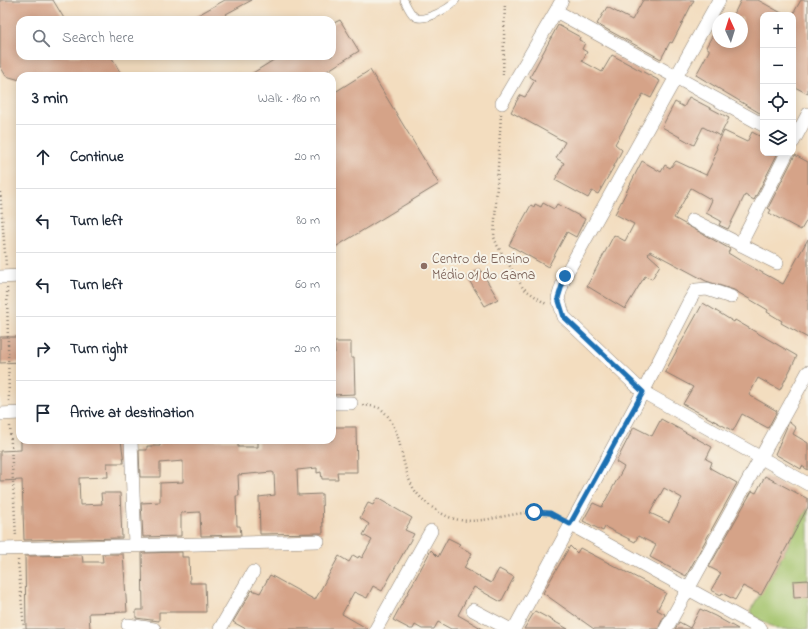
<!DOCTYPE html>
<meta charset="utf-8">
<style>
:root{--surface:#fff;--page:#f6f6f7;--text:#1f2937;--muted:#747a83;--line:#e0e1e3}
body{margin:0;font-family:"Indie Flower",sans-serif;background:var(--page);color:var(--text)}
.controls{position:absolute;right:12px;top:12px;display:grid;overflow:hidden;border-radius:8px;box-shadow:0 2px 10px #0003}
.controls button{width:36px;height:36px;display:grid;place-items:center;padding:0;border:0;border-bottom:1px solid var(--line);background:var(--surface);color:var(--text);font:20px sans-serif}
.compass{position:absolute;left:712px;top:12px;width:36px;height:36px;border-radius:50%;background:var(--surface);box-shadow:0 2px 10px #0003;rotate:356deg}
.stop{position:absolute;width:12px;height:12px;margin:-9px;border:3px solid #1f6fb2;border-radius:50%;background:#fff}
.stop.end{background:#1f6fb2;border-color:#fff;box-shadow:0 1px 4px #0008}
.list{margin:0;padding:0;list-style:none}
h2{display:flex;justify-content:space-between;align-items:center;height:52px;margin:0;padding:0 16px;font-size:17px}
h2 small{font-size:13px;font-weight:400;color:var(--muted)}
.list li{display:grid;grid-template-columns:26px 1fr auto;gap:12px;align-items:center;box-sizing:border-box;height:64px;padding:0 16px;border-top:1px solid var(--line)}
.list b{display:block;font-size:15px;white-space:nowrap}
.list em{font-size:13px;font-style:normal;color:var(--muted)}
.icon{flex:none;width:22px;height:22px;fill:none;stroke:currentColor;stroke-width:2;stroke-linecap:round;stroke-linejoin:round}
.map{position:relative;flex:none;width:808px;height:629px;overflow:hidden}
.search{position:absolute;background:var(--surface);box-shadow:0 2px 10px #0003;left:16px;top:16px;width:320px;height:44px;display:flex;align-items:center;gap:10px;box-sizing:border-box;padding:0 14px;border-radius:12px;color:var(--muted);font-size:15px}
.panel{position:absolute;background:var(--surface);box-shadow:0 2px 10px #0003;left:16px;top:72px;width:320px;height:372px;border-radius:12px}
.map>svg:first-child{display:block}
.green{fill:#a3c36b;stroke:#607044}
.building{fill:#d5a388;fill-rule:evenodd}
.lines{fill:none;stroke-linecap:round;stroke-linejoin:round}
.lane-casing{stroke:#887c6e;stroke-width:8}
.street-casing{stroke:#887c6e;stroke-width:14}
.path{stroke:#887c6e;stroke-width:2.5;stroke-dasharray:1 3;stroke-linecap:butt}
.lane{stroke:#fff;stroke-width:7}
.street{stroke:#fff;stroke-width:13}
.route{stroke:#1f6fb2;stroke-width:5}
.education-dot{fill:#8d6e63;stroke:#f7f3e8;stroke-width:1.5}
.labels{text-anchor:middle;stroke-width:4;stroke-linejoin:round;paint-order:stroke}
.education-label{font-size:14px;fill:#785e54;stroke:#f7f3e8;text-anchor:start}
</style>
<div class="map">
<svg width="808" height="629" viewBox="0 0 808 629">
<rect width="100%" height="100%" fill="#f7f3e8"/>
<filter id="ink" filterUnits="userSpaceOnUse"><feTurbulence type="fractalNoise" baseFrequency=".025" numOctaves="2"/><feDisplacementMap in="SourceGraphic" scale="8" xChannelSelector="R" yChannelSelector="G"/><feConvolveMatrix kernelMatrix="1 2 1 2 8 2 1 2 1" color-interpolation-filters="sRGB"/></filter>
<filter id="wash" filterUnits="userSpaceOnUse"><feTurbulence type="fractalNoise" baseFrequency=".012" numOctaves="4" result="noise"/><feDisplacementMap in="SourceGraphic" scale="16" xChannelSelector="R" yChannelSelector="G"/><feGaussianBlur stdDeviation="0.9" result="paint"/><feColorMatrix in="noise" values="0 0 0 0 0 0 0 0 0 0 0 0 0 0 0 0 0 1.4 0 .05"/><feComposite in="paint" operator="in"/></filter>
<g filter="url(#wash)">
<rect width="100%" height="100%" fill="#f3ddbf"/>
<path class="green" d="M808,507V629H777L751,615L752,613L750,611L778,564Z"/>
<g id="blocks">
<path class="building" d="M0,0H53L65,20H20V56H111L122,76H20V80L6,76L0,66Z
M225,0H252L226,14L229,20H189Z
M643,0H694L672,43L670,42L661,59L597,24L607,7L632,20Z
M741,0H758L785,15H763V115L696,75L709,51V49L706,47L718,26V42H742V18H732Z
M801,0H808V94L793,86V14Z
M340,20L359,51L319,76H248L280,56H332V24Z
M558,25L580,37L579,40L585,43L582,49L587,52L582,61L602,72L612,55L660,81L651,98L643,94L615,144L622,150L613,168L598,194L592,191L588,198L555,180L564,163L556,158L565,142L511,112L520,95L525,97L535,80L530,77Z
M370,70L439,184L332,249V94Z
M689,97L729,118L720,136L703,127L694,145L662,127L675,102L684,107Z
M724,131L747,142L752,132L763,138V153H778L754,200L745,195L728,229L719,225L721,221L706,213L712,200L691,188L674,218L730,249L728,253L741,261L783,284L808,239V338L781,323L782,321L767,312L768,310L734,290L706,281L650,251L648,254L660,265L652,279L645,276L625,309L587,286L614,235L625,241L634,224L615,214L642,161L661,172L665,165L670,168L676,161L706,175L715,157L713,156L717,148L716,147Z
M795,155L808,162V218L801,230L769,213L771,210L768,208Z
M543,203L554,209L557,204L585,219L576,237L567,232L548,267L509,245L531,205L534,207L535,204L541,207Z
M480,269L498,299L485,306L467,277Z
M703,303L734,322L735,320L797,356L780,390L758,378L749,395L777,411L768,428L742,414L733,431L683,404L693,387L665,372Z
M0,337H20V362L0,363Z
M334,342H351V358H354L355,394L332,395V353H335Z
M661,419L712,447L706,459L712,462L710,468L737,483L686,576L650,557L656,545L638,536L635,542L605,527L603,531L583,521L593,503L602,507L624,467L616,462L634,427L652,436ZM664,488L682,498L669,522L650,513Z
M789,422L796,428L793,434L808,443V470L802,466L801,469L775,454Z
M332,427H356L357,472H337L338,479H322L321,472L317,473V468L297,470L298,495L322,494L323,533L260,534L259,497L275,495L274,473L272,472L238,475L239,496H236L237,526H240L241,535L201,536L200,512L181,513V536L143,537L141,503L160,502V483L183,482V461L160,463V477H140L139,450H147V446H160V440H238V447H258V440H332Z
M21,440H121L124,463H107L108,477L79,478L80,505L102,504L101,493H120L122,538L24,540L22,480L0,481V451L21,450Z
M765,476L808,499V507L761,595L743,586L735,600L722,593L721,595L711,590L721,573L709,567L752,491L756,493Z
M377,498L412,518L405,530L414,534L382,591L373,586L367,598L354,592L342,614L368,629H246L233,622L252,590L260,593L270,575L315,600L339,556L349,562L353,555L358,558L359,556L362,558L372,540L363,535L369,524L360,518L368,503L373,505Z
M448,538L460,544L458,546L472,553L464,568L491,583L499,569L514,577L501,602L474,587L470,594H469L458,615L483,629H451L438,622L434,629H422L415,625L413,629H410L393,620L431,550L438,557Z
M570,546L577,553L580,548L666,593L657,610L665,614L658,629H594L543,593Z
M182,552V557H189L190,583H205L206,612H159V621L136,618V610H143L142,553Z
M102,554H123L127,612L89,613L90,629H26L25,556L82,555L83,562H103Z
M808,580V597L794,598L793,581Z
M700,609L715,616L738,629H675L679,622L690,628Z
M535,611L568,629H524Z"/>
</g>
</g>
<g filter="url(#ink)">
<use href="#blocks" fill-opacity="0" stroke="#887c6e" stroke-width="1"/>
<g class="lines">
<defs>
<path id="lane" d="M404,0C414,21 417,22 438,13C445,9 451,7 456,0"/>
<path id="street" d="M556,11L562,0
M502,103L556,11L763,125
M793,142L808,114
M692,220L777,263
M740,245L787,153
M0,277L20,276
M731,297L707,289L696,290L690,300L643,392L808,484
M332,403H351
M0,414L20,413
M131,440L135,545
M570,524L761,629
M0,549L318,541
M473,610L509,629
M128,625L154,629
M220,629L253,572
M376,629L431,531
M514,629L643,392L564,317L558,298L565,276L719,0
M666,629L808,372"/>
</defs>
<use href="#lane" class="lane-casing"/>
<use href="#street" class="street-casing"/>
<path class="path" d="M503,75L505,0
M501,114L494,237L497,245L523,288L546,304
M0,192L6,265
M7,288L9,401
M363,405C368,406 377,406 381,409C405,429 398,467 416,492C422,500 432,508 441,513C478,536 523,499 559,518
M10,426L16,537
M18,560L24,629"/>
<use href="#lane" class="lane"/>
<use href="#street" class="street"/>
</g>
</g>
<g class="lines" filter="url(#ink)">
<path class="route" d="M534,512L550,513L570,524L643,392L564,317L558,298L565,276"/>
</g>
<circle class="education-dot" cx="424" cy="266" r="4"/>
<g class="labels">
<g class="education-label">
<text x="432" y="263">Centro de Ensino<tspan x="432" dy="16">Médio 01 do Gama</tspan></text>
</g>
</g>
</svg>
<div class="controls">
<button>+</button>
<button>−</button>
<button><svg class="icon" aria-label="locate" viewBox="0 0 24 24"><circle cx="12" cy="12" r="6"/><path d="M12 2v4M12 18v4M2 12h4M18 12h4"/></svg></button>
<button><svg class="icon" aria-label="layers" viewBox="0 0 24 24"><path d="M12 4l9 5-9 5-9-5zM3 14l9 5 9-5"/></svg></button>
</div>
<svg class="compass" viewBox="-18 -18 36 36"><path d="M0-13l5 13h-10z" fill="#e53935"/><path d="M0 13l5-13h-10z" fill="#747a83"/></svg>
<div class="stop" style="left:534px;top:512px"></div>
<div class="stop end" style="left:565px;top:276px"></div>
<div class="search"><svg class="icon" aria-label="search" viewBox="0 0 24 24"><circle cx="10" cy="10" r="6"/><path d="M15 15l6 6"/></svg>Search here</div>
<section class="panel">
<h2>3 min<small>Walk · 180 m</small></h2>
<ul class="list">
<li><svg class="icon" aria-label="ahead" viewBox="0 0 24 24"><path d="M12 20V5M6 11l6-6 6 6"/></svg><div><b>Continue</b></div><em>20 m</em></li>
<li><svg class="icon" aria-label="left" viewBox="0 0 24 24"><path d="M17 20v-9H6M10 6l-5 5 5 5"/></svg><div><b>Turn left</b></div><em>80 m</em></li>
<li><svg class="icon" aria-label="left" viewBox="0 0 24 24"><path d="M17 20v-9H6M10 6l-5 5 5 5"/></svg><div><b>Turn left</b></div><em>60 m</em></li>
<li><svg class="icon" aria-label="right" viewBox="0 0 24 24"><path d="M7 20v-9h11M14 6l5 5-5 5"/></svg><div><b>Turn right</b></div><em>20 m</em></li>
<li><svg class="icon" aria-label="arrive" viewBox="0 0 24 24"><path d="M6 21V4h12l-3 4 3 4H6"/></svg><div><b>Arrive at destination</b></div></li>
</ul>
</section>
</div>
